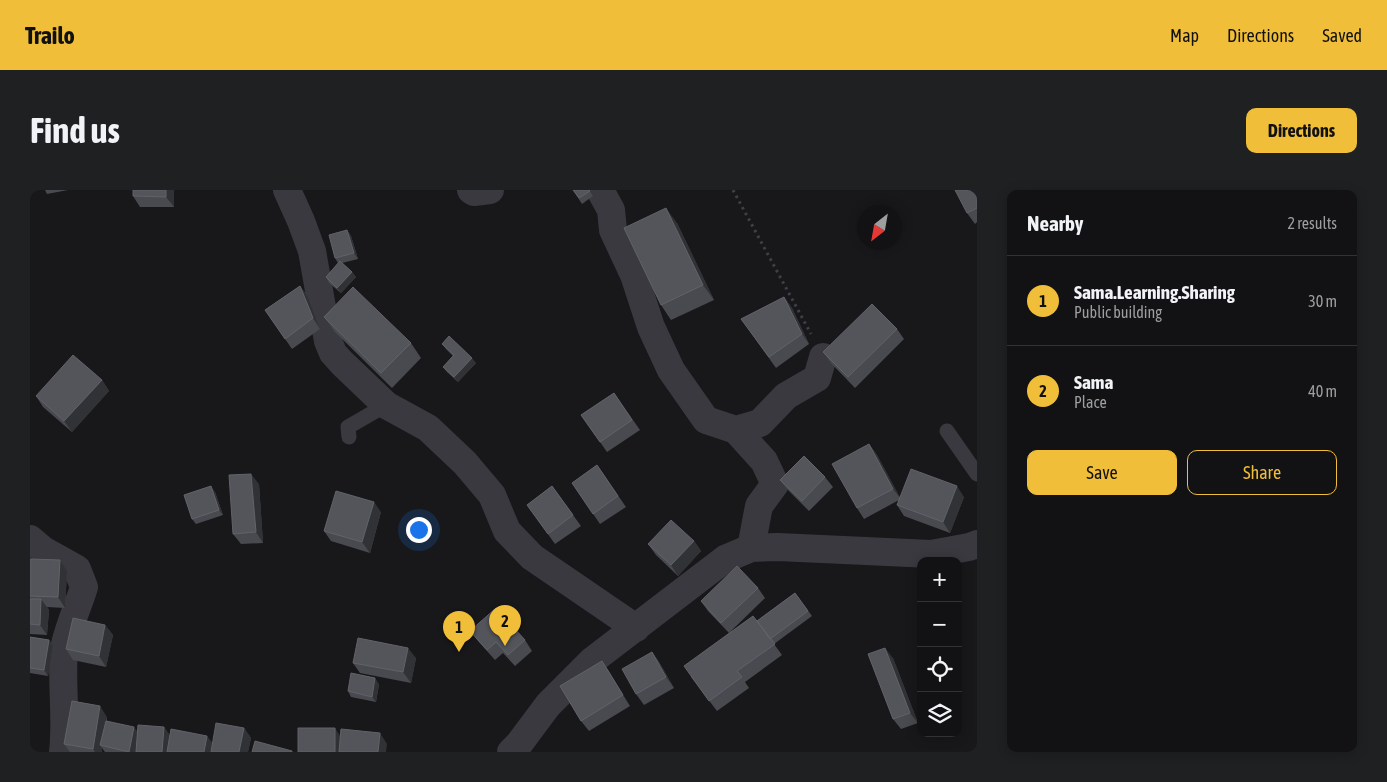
<!DOCTYPE html>
<meta charset="utf-8">
<style>
:root{--surface:#121214;--page:#1f2022;--text:#f1f3f6;--muted:#9c9ea0;--line:#313234;--accent:#f1be39}
body{margin:0;font-family:"Asap Condensed",sans-serif;background:var(--page);color:var(--text)}
.controls{position:absolute;right:15px;bottom:15px;display:grid;overflow:hidden;border-radius:10px;box-shadow:0 2px 12px #0003}
.controls button{width:45px;height:45px;display:grid;place-items:center;padding:0;border:0;border-bottom:1px solid var(--line);background:var(--surface);color:var(--text);font:25px sans-serif}
.compass{position:absolute;left:827px;top:15px;width:45px;height:45px;border-radius:50%;background:var(--surface);box-shadow:0 2px 12px #0003;rotate:211deg}
.you{position:absolute;left:388px;top:339px;width:18px;height:18px;margin:-12px;border:4px solid #fff;border-radius:50%;background:#1a73e8;box-shadow:0 0 0 8px #1a73e833}
.badge{display:grid;place-items:center;width:32px;height:32px;border-radius:50%;background:var(--accent);color:#111;font-size:16px;font-weight:700}
.pin{position:absolute;translate:-50% -41px;filter:drop-shadow(0 1px 2px #0008)}
.pin::after{content:'';position:absolute;top:26px;width:18px;height:15px;background:inherit;clip-path:polygon(0 0,100% 0,50% 100%)}
.list{margin:0;padding:0;list-style:none}
h2{display:flex;justify-content:space-between;align-items:center;height:65px;margin:0;padding:0 20px;font-size:21px}
h2 small{font-size:16px;font-weight:400;color:var(--muted)}
.list li{display:grid;grid-template-columns:32px 1fr auto;gap:15px;align-items:center;box-sizing:border-box;height:90px;padding:0 20px;border-top:1px solid var(--line)}
.list b{display:block;font-size:19px;white-space:nowrap}
.list p{margin:0;font-size:16px;white-space:nowrap;color:var(--muted)}
.list em{font-size:16px;font-style:normal;color:var(--muted)}
.actions{display:flex;gap:10px;padding:15px 20px}
.actions a{flex:1;padding:11px 0;border:1px solid var(--accent);border-radius:10px;text-align:center;font-size:18px;color:var(--accent)}
.actions .main{background:var(--accent);color:#111}
.icon{flex:none;width:28px;height:28px;fill:none;stroke:currentColor;stroke-width:2;stroke-linecap:round;stroke-linejoin:round}
.map{position:relative;flex:none;width:947px;height:562px;overflow:hidden;border-radius:10px}
header{display:flex;align-items:center;gap:30px;box-sizing:border-box;height:70px;padding:0 25px;background:var(--accent);color:#111}
header strong{font-size:24px}
nav{display:flex;gap:28px;margin-inline-start:auto;font-size:18px}
.intro{display:flex;align-items:center;justify-content:space-between;box-sizing:border-box;height:120px;padding:0 30px}
h1{margin:0;font-size:35px}
.button{padding:12px 22px;border-radius:10px;background:var(--accent);color:#111;font-size:18px;font-weight:700}
main{display:flex;gap:30px;padding:0 30px}
aside{flex:1;background:var(--surface);border-radius:10px;box-shadow:0 2px 12px #0003}
.map>svg:first-child{display:block}
.lines{fill:none;stroke-linecap:round;stroke-linejoin:round}
.path{stroke:#3f4046;stroke-width:3;stroke-dasharray:2.5 4;stroke-linecap:butt}
.service{stroke:#39393f;stroke-width:15}
.minor{stroke:#39393f;stroke-width:28}
.wall{fill:#494a4f}
.shaded-wall{fill:#313235}
.building{fill:#54555b;stroke:#61636a}
</style>
<header>
<strong>Trailo</strong>
<nav><a>Map</a><a>Directions</a><a>Saved</a></nav>
</header>
<div class="intro"><h1>Find us</h1><a class="button">Directions</a></div>
<main>
<div class="map">
<svg width="947" height="562" viewBox="0 0 947 562">
<rect width="100%" height="100%" fill="#18181a"/>
<g class="lines">
<path class="path" d="M703,0L781,144"/>
<path class="service" d="M917,241L947,284
M319,247L318,237L356,215"/>
<path class="minor" d="M257,0L271,31L282,61L298,151L303,163L312,173L356,215L398,238L435,273L462,305L477,341L502,367L606,438
M441,0L444,2L460,0
M570,0L581,20L583,40L604,85L621,137L641,180L676,230L706,240L734,271L745,294L729,316L721,358
M706,240L730,233L756,206L787,188L793,167
M0,349L13,360L47,379L54,397C49,414 36,443 34,460C31,494 37,528 33,562
M481,562L489,554L518,515L563,470L695,369L721,358L748,357L901,364L939,357L947,354"/>
</g>
<path class="wall" d="M15,0H38L17,4Z
M103,0H144V17H110L103,6Z
M543,0H559L563,6L552,14Z
M947,0V32L945,34L937,23Z
M647,33L684,110L641,130L631,115Z
M317,40L321,46L328,69L312,73L322,82L326,87L311,103L299,93L296,87L308,73L305,68Z
M270,96L278,107L290,139L262,159L235,120Z
M754,107L762,118L779,154L746,178L711,129Z
M294,127L381,153L391,168L362,198L305,142Z
M867,139L874,149L825,198L801,173L793,162Z
M412,154L446,173L428,192L417,182L413,177L423,166L416,159Z
M72,190L79,201L42,242L13,217L6,206Z
M584,203L610,240L577,262L551,225Z
M839,254L847,265L870,308L934,307L920,343L874,326L867,315L869,310L834,329L827,318Z
M567,275L596,317L570,334L542,293Z
M795,287L803,297L779,321L758,300L750,290Z
M229,294L233,353L211,354L203,344Z
M522,296L551,336L525,354L497,315Z
M185,302L193,325L166,334L162,329Z
M351,322L340,363L301,351L294,341Z
M664,351L671,361L648,386L626,365L618,354Z
M0,369L37,381L35,418L17,417L19,420L17,445L0,444Z
M728,398L735,408L699,443L678,421L671,411Z
M765,403L782,426L744,454L752,465L715,492L719,498L687,521L661,487L727,431Z
M75,435L83,445L76,477L43,470L36,459Z
M440,441L495,450L502,461L485,476L473,463L465,470L448,451Z
M0,447L19,450L23,456L18,486L0,483Z
M622,462L629,472L644,498L614,515L606,504Z
M386,468L381,493L330,483L323,473Z
M863,468L888,533L871,539L863,529Z
M572,471L600,516L559,541L551,531Z
M349,494L346,512L321,507L318,501Z
M77,527V531L108,542L134,537L140,546L182,553L214,538L221,548L218,562H75L72,558V562H40L34,554Z"/>
<path class="shaded-wall" d="M136,0H144V17L136,7Z
M636,18L647,33L684,110L673,95Z
M317,40L321,46L328,69L324,63Z
M322,82L326,87L311,103L307,98Z
M270,96L278,107L290,139L283,128Z
M754,107L762,118L779,154L772,144Z
M442,168L446,173L428,192L424,187Z
M72,190L79,201L42,242L34,231Z
M839,254L847,265L871,309L863,299Z
M221,284L229,294L233,353L226,342Z
M181,296L185,302L193,325L189,320Z
M927,296L934,307L920,343L913,332Z
M344,312L351,322L340,363L332,352Z
M664,351L671,361L648,386L641,375Z
M30,370L37,381L35,418L28,407Z
M11,409L19,420L17,445L10,435Z
M75,435L83,445L76,477L69,466Z
M19,450L23,456L18,486L14,480Z
M378,458L386,468L381,493L373,482Z
M855,458L863,468L888,533L880,523Z
M622,462L629,472L644,498L636,487Z
M572,471L579,481L600,516L593,505Z
M345,488L349,494L346,512L342,507Z
M70,516L77,527L73,556L70,555L72,558V562H65L63,559Z
M104,537L112,548L109,562H99Z
M134,537L142,548L140,562H132Z
M214,538L221,548L218,562H209Z
M305,538L312,549V562H305Z
M350,543L357,554L356,562H348Z
M177,546L185,556L184,562H174Z"/>
<path class="building" d="M103,0H136V7L103,6Z
M543,0H559L560,1L549,8Z
M925,0H947V18L937,23Z
M636,18L673,95L631,115L594,38Z
M317,40L324,63L305,68L299,45Z
M310,71L322,82L307,98L296,87Z
M270,96L283,128L255,149L235,120Z
M323,97L381,153L351,183L294,127Z
M754,107L772,144L739,167L711,129Z
M842,114L867,139L818,187L793,162Z
M419,146L442,168L424,187L413,177L424,165L412,154Z
M43,165L72,190L34,231L6,206Z
M584,203L602,230L570,252L551,225Z
M839,254L863,299L827,318L802,274Z
M774,266L795,287L772,311L750,290Z
M567,275L588,306L563,324L542,293Z
M881,279L927,296L913,332L867,315Z
M221,284L226,342L203,344L199,285Z
M181,296L189,320L162,329L154,305Z
M522,296L543,325L518,344L497,315Z
M306,301L344,312L332,352L294,341Z
M641,330L664,351L641,375L618,354Z
M0,369L30,370L28,407L0,406Z
M707,376L728,398L691,433L671,411Z
M765,403L778,421L740,449L727,431Z
M0,409H11L10,435L0,434Z
M466,418L495,450L478,465L466,452L457,460L440,441Z
M723,426L745,454L707,481L712,487L679,511L654,476Z
M43,428L75,435L69,466L36,459Z
M0,447L19,450L14,480L0,478Z
M328,448L378,458L373,482L323,473Z
M855,458L880,523L863,529L838,464Z
M622,462L636,487L606,504L592,479Z
M572,471L593,505L551,531L530,496Z
M321,483L345,488L342,507L318,501Z
M42,511L70,516L63,559L34,554Z
M76,531L104,537L99,562L70,555Z
M186,533L214,538L209,562H181Z
M108,535L134,537L132,562H106Z
M268,538H305V562H268Z
M141,539L177,546L174,562H137Z
M311,539L350,543L348,562H309Z
M225,551L262,561V562H222Z"/>
</svg>
<div class="controls">
<button>+</button>
<button>−</button>
<button><svg class="icon" aria-label="locate" viewBox="0 0 24 24"><circle cx="12" cy="12" r="6"/><path d="M12 2v4M12 18v4M2 12h4M18 12h4"/></svg></button>
<button><svg class="icon" aria-label="layers" viewBox="0 0 24 24"><path d="M12 4l9 5-9 5-9-5zM3 14l9 5 9-5"/></svg></button>
</div>
<svg class="compass" viewBox="-18 -18 36 36"><path d="M0-13l5 13h-10z" fill="#e53935"/><path d="M0 13l5-13h-10z" fill="#9c9ea0"/></svg>
<div class="you"></div>
<div class="pin badge" style="left:429px;top:462px">1</div>
<div class="pin badge" style="left:475px;top:456px">2</div>
</div>
<aside>
<h2>Nearby<small>2 results</small></h2>
<ul class="list">
<li><span class="badge">1</span><div><b>Sama.Learning.Sharing</b><p>Public building</p></div><em>30 m</em></li>
<li><span class="badge">2</span><div><b>Sama</b><p>Place</p></div><em>40 m</em></li>
</ul>
<div class="actions"><a class="main">Save</a><a>Share</a></div>
</aside>
</main>
